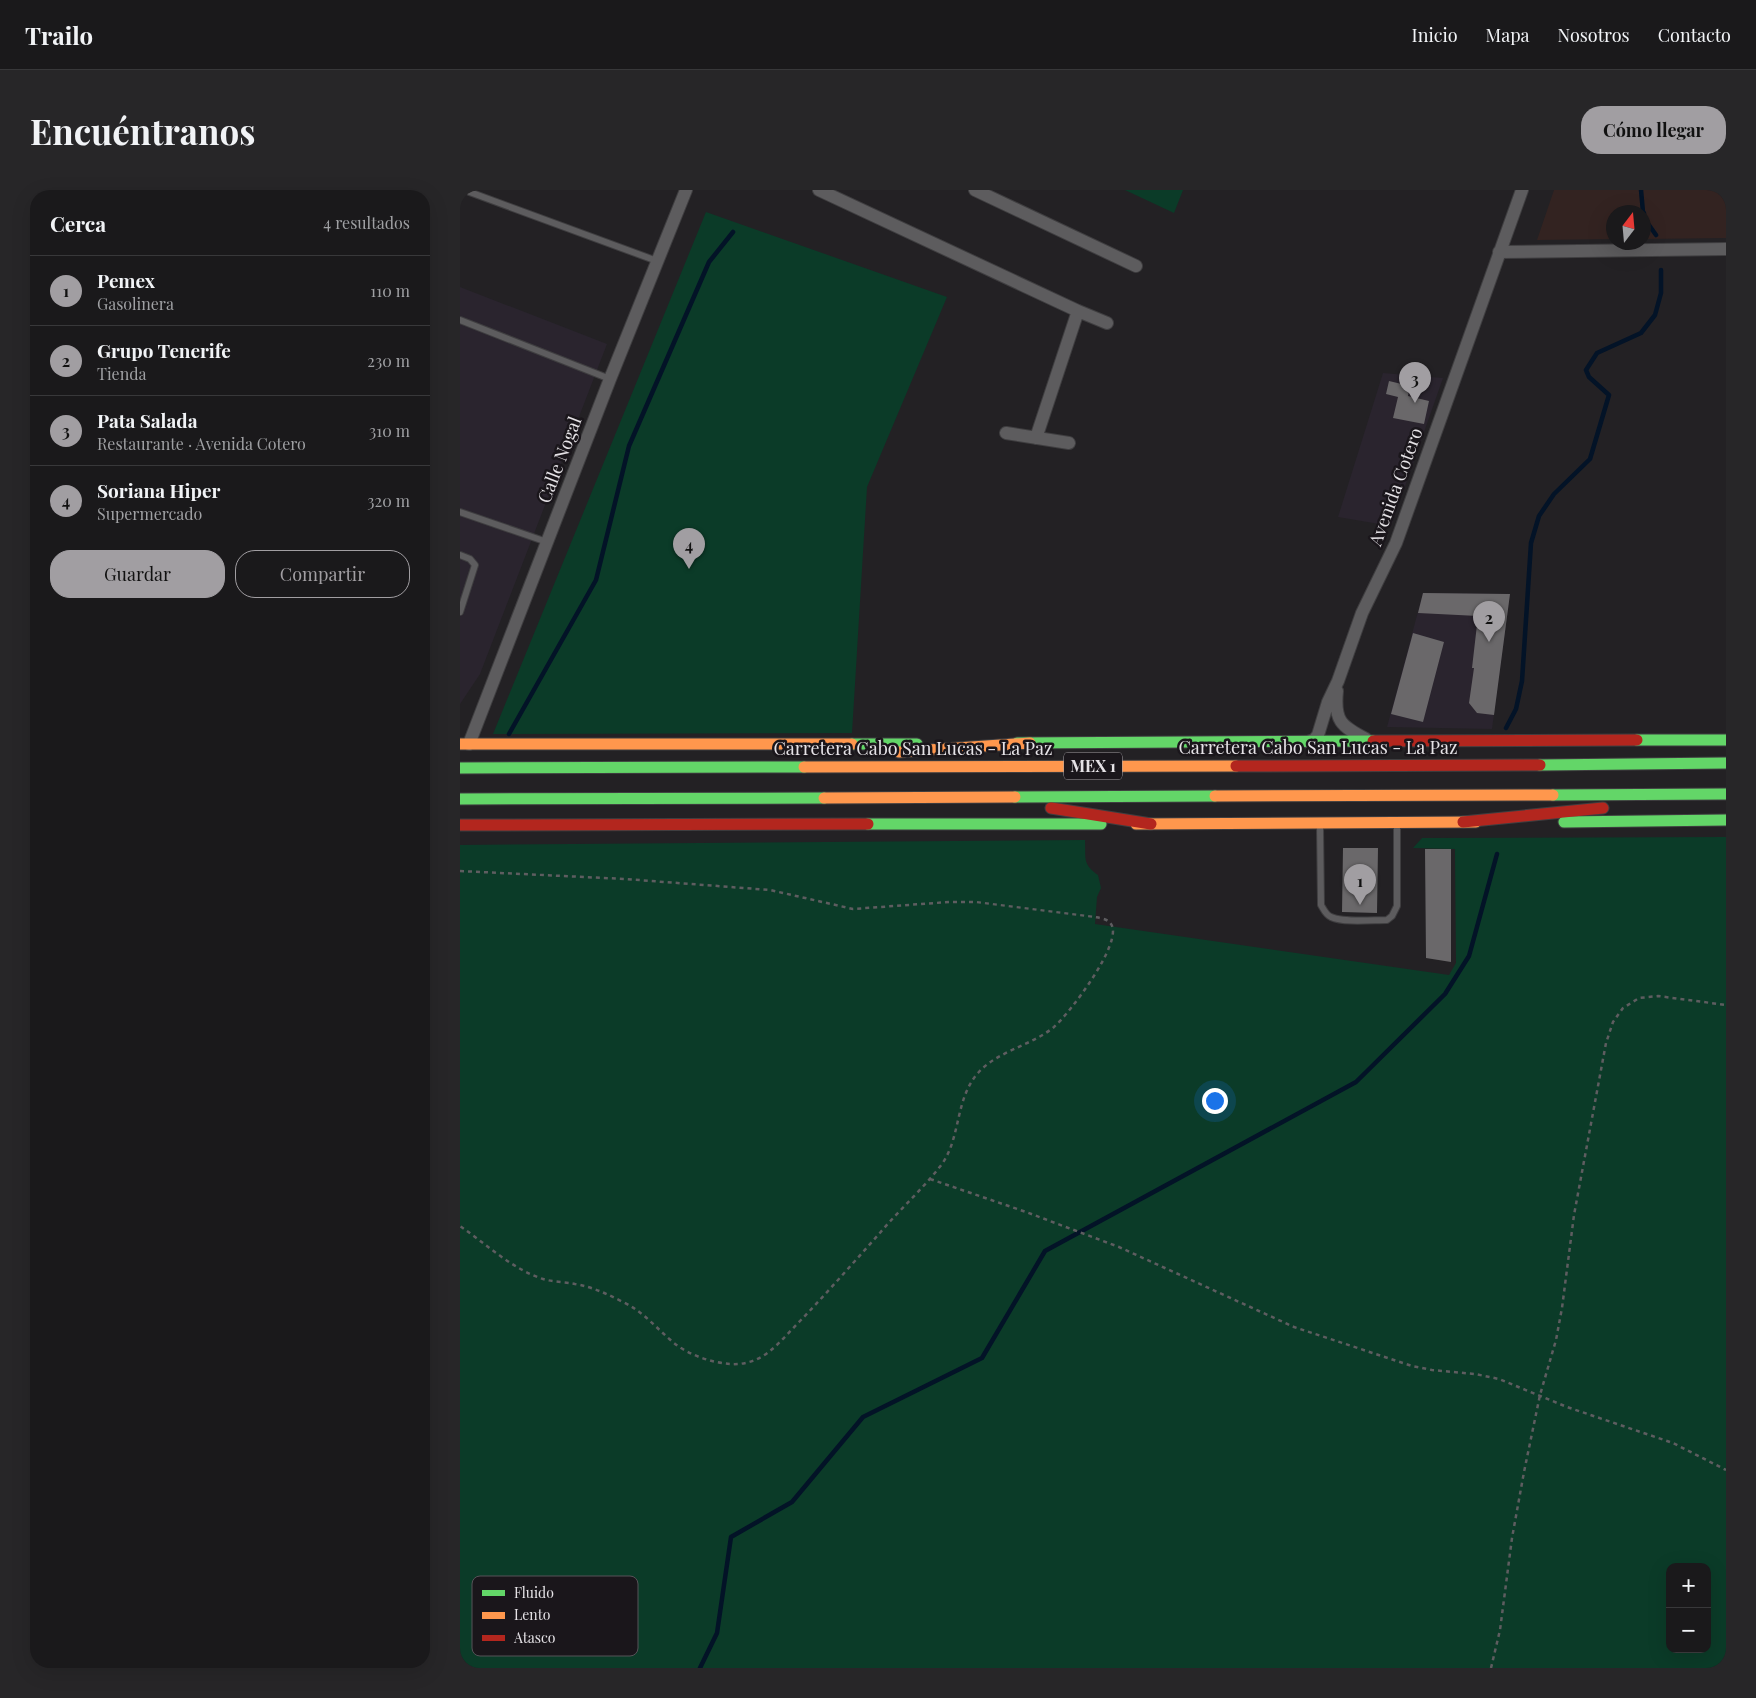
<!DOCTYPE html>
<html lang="es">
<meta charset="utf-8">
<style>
:root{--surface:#1a191b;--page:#272628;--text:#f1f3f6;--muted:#9fa0a3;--line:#38383a;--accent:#a19ea2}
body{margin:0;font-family:"Playfair Display",serif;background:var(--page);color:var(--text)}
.controls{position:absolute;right:15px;bottom:15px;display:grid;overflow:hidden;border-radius:10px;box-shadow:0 5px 20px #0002}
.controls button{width:45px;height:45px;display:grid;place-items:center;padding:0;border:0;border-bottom:1px solid var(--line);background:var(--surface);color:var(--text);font:25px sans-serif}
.compass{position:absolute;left:1146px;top:15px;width:45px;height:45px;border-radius:50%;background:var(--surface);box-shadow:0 5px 20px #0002;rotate:16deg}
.you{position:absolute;left:754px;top:910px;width:18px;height:18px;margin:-12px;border:4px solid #fff;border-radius:50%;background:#1a73e8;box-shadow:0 0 0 8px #1a73e833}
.badge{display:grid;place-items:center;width:32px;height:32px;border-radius:50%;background:var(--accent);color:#111;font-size:16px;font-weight:700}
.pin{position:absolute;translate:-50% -41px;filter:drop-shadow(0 1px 2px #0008)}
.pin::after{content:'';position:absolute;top:26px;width:18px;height:15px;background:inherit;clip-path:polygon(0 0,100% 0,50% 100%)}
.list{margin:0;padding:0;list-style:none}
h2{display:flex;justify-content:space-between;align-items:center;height:65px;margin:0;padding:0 20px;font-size:21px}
h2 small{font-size:16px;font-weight:400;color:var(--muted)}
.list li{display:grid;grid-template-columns:32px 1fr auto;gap:15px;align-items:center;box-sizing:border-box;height:70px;padding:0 20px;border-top:1px solid var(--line)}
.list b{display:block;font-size:19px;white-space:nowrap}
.list p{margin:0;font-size:16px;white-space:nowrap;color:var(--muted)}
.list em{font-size:16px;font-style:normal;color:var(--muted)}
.actions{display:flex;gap:10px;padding:15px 20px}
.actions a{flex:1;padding:11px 0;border:1px solid var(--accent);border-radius:20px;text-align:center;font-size:18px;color:var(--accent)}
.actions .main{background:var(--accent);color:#111}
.map{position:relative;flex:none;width:1266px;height:1478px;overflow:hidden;border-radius:20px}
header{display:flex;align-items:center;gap:30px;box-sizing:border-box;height:70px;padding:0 25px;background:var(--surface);border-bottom:1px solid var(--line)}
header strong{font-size:24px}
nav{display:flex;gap:28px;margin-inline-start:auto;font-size:18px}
.intro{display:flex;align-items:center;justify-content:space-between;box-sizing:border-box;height:120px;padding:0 30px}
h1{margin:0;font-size:35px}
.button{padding:12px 22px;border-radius:20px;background:var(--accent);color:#111;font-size:18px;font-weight:700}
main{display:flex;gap:30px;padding:0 30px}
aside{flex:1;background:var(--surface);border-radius:20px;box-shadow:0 5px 20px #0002}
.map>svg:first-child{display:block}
.built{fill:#2a242e}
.education{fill:#332321}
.green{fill:#0b3b28;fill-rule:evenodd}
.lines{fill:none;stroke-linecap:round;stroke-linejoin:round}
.stream{stroke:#031327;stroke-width:4.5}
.building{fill:#6a686a}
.lane-casing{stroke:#3f3e40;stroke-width:8}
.street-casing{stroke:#3f3e40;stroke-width:14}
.fast-casing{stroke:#3f3e40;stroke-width:13}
.slow-casing{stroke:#3f3e40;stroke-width:13}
.jam-casing{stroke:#3f3e40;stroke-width:13}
.path{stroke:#5e5d60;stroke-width:2.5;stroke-dasharray:4 4;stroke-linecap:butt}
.lane{stroke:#5d5c5e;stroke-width:6}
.street{stroke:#5d5c5e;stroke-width:12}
.fast{stroke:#63d668;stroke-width:11}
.slow{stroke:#ff974d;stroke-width:11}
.jam{stroke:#b3261e;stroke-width:11}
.labels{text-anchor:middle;stroke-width:5;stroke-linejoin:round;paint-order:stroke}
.shield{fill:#1a161b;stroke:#a8a5a9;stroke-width:1}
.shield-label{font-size:16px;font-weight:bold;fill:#e5e2e6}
.street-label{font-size:18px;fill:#e5e2e6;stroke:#1a161b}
.key{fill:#1a161b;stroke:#575358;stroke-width:1}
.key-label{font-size:14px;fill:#e5e2e6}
</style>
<header>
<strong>Trailo</strong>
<nav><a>Inicio</a><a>Mapa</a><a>Nosotros</a><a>Contacto</a></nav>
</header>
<div class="intro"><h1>Encuéntranos</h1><a class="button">Cómo llegar</a></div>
<main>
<aside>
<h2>Cerca<small>4 resultados</small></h2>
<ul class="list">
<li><span class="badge">1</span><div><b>Pemex</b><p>Gasolinera</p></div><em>110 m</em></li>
<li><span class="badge">2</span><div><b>Grupo Tenerife</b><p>Tienda</p></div><em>230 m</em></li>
<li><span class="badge">3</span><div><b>Pata Salada</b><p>Restaurante · Avenida Cotero</p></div><em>310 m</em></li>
<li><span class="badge">4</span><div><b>Soriana Hiper</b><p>Supermercado</p></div><em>320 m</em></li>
</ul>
<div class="actions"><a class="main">Guardar</a><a>Compartir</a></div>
</aside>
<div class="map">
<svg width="1266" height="1478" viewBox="0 0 1266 1478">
<rect width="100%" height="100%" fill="#232124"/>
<path class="built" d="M0,97L147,154L20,484L0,514Z
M923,183L983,188L931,336L878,327Z
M963,403L1050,404L1032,539L927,537Z"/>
<path class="education" d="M1094,0H1266V48L1184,49V22H1154L1153,49L1077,50Z"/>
<path class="green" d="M665,0H723L714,23Z
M246,22L487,107L407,297L392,543L33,544Z
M1266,647V1478H0V655L625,650C626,668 622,674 638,685L641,698L637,707L635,734L989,785L996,773L995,659L953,658L962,648ZM1210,1377H1247V1459H1210Z"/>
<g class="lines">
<path class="stream" d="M1181,0L1183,22
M1184,23V28L1196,45
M1046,538L1056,519L1062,491L1071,353L1079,326L1094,304L1130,269L1149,205L1129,187L1126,180L1137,163L1181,143L1195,125L1201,103V80
M49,544L136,390L169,256L249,72L273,42
M240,1478L257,1443L271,1347L332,1312L403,1227L522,1168L585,1061L896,892L985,804L1009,766L1037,664"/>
</g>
<path class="building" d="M929,191L950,196L948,206L969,211L964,234L933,228L938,207L926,204Z
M963,403L1050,404L1034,525L1017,523L1009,513L1014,478H1012L1018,426L958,423Z
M953,443L984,452L963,532L931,524Z
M883,658H918L917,723L882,722Z
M965,659H991V772L966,768Z"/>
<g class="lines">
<defs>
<path id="lane" d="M4,0L197,71
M0,130L150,189
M0,322L87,352
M0,365L10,369L15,375L0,422
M860,636L861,715C864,720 866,725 871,727C884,733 912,730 927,730L932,726L937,716V635"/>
<path id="street" d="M359,0L618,121L647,133
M515,0L676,76
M1039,62L1266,59
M546,243L609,253
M576,248L618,121
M877,501C874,531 881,536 906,549
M848,552L854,550L858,545L868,512L878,491L902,423L936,353L1062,0
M9,554L150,189L226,0"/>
<path id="fast" d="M1177,550H1266
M1263,550H1266
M557,553L913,551
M392,554H457
M1080,575L1266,573
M0,578L344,577
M1093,605L1266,604
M555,607L755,606
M0,609L364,608
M1104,632L1266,630
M408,634H641"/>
<path id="slow" d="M0,554H392
M439,562L570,553
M344,577L776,576
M755,606L1093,605
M364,608L555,607
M676,634L1016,632"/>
<path id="jam" d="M913,551L1177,550
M776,576L1080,575
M591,618L691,634
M1003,632L1143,618
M0,635L408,634"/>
</defs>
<use href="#lane" class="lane-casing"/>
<use href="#street" class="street-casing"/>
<use href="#fast" class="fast-casing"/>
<use href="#slow" class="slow-casing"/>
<use href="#jam" class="jam-casing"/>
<path class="path" d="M0,681L165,689L310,700L393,719L489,712H516L635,727C640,728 648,729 651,734C664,752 609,824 594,837C571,856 537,861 518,883C495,909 501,947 482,974C463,999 439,1020 419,1044C393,1073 367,1103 340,1131C330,1141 321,1152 310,1161C299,1170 285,1175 271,1174C252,1173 229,1165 214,1153C197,1139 184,1122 163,1112C147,1104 133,1097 115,1094C105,1092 93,1092 83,1089C52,1079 26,1054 0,1036
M470,989L566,1022L659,1057L834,1137L952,1176L972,1180L1015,1184L1039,1189L1107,1217L1213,1253L1266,1280
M1031,1478L1040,1440L1052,1348L1064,1282L1080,1205L1096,1150L1102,1118L1114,1025L1146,853L1153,832L1163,818L1179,808L1198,806L1266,815"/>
<use href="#lane" class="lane"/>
<use href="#street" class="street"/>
<use href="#fast" class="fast"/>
<use href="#slow" class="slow"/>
<use href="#jam" class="jam"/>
</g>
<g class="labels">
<rect class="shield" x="604" y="562.5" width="58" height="27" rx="4"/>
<g class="shield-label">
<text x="633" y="582">MEX 1</text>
</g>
<g class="street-label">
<text transform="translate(100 270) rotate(-69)" y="6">Calle Nogal</text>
<text transform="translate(936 297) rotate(-70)" y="6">Avenida Cotero</text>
<text x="858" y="564">Carretera Cabo San Lucas - La Paz</text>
<text x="453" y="565">Carretera Cabo San Lucas - La Paz</text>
</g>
</g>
<rect x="12" y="1386" width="166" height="80" rx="8" class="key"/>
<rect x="22" y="1400" width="23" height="6" fill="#63d668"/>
<rect x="22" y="1422" width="23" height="7" fill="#ff974d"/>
<rect x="22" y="1445" width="23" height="6" fill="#b3261e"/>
<g class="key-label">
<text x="54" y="1408">Fluido</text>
<text x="54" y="1430">Lento</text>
<text x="54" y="1453">Atasco</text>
</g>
</svg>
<div class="controls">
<button>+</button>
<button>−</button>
</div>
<svg class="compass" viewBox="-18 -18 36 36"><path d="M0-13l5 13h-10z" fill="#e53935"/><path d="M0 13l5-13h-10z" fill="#9fa0a3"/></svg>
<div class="you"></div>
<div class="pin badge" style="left:900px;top:715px">1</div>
<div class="pin badge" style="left:1029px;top:452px">2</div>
<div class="pin badge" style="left:955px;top:213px">3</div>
<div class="pin badge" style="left:229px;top:379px">4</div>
</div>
</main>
